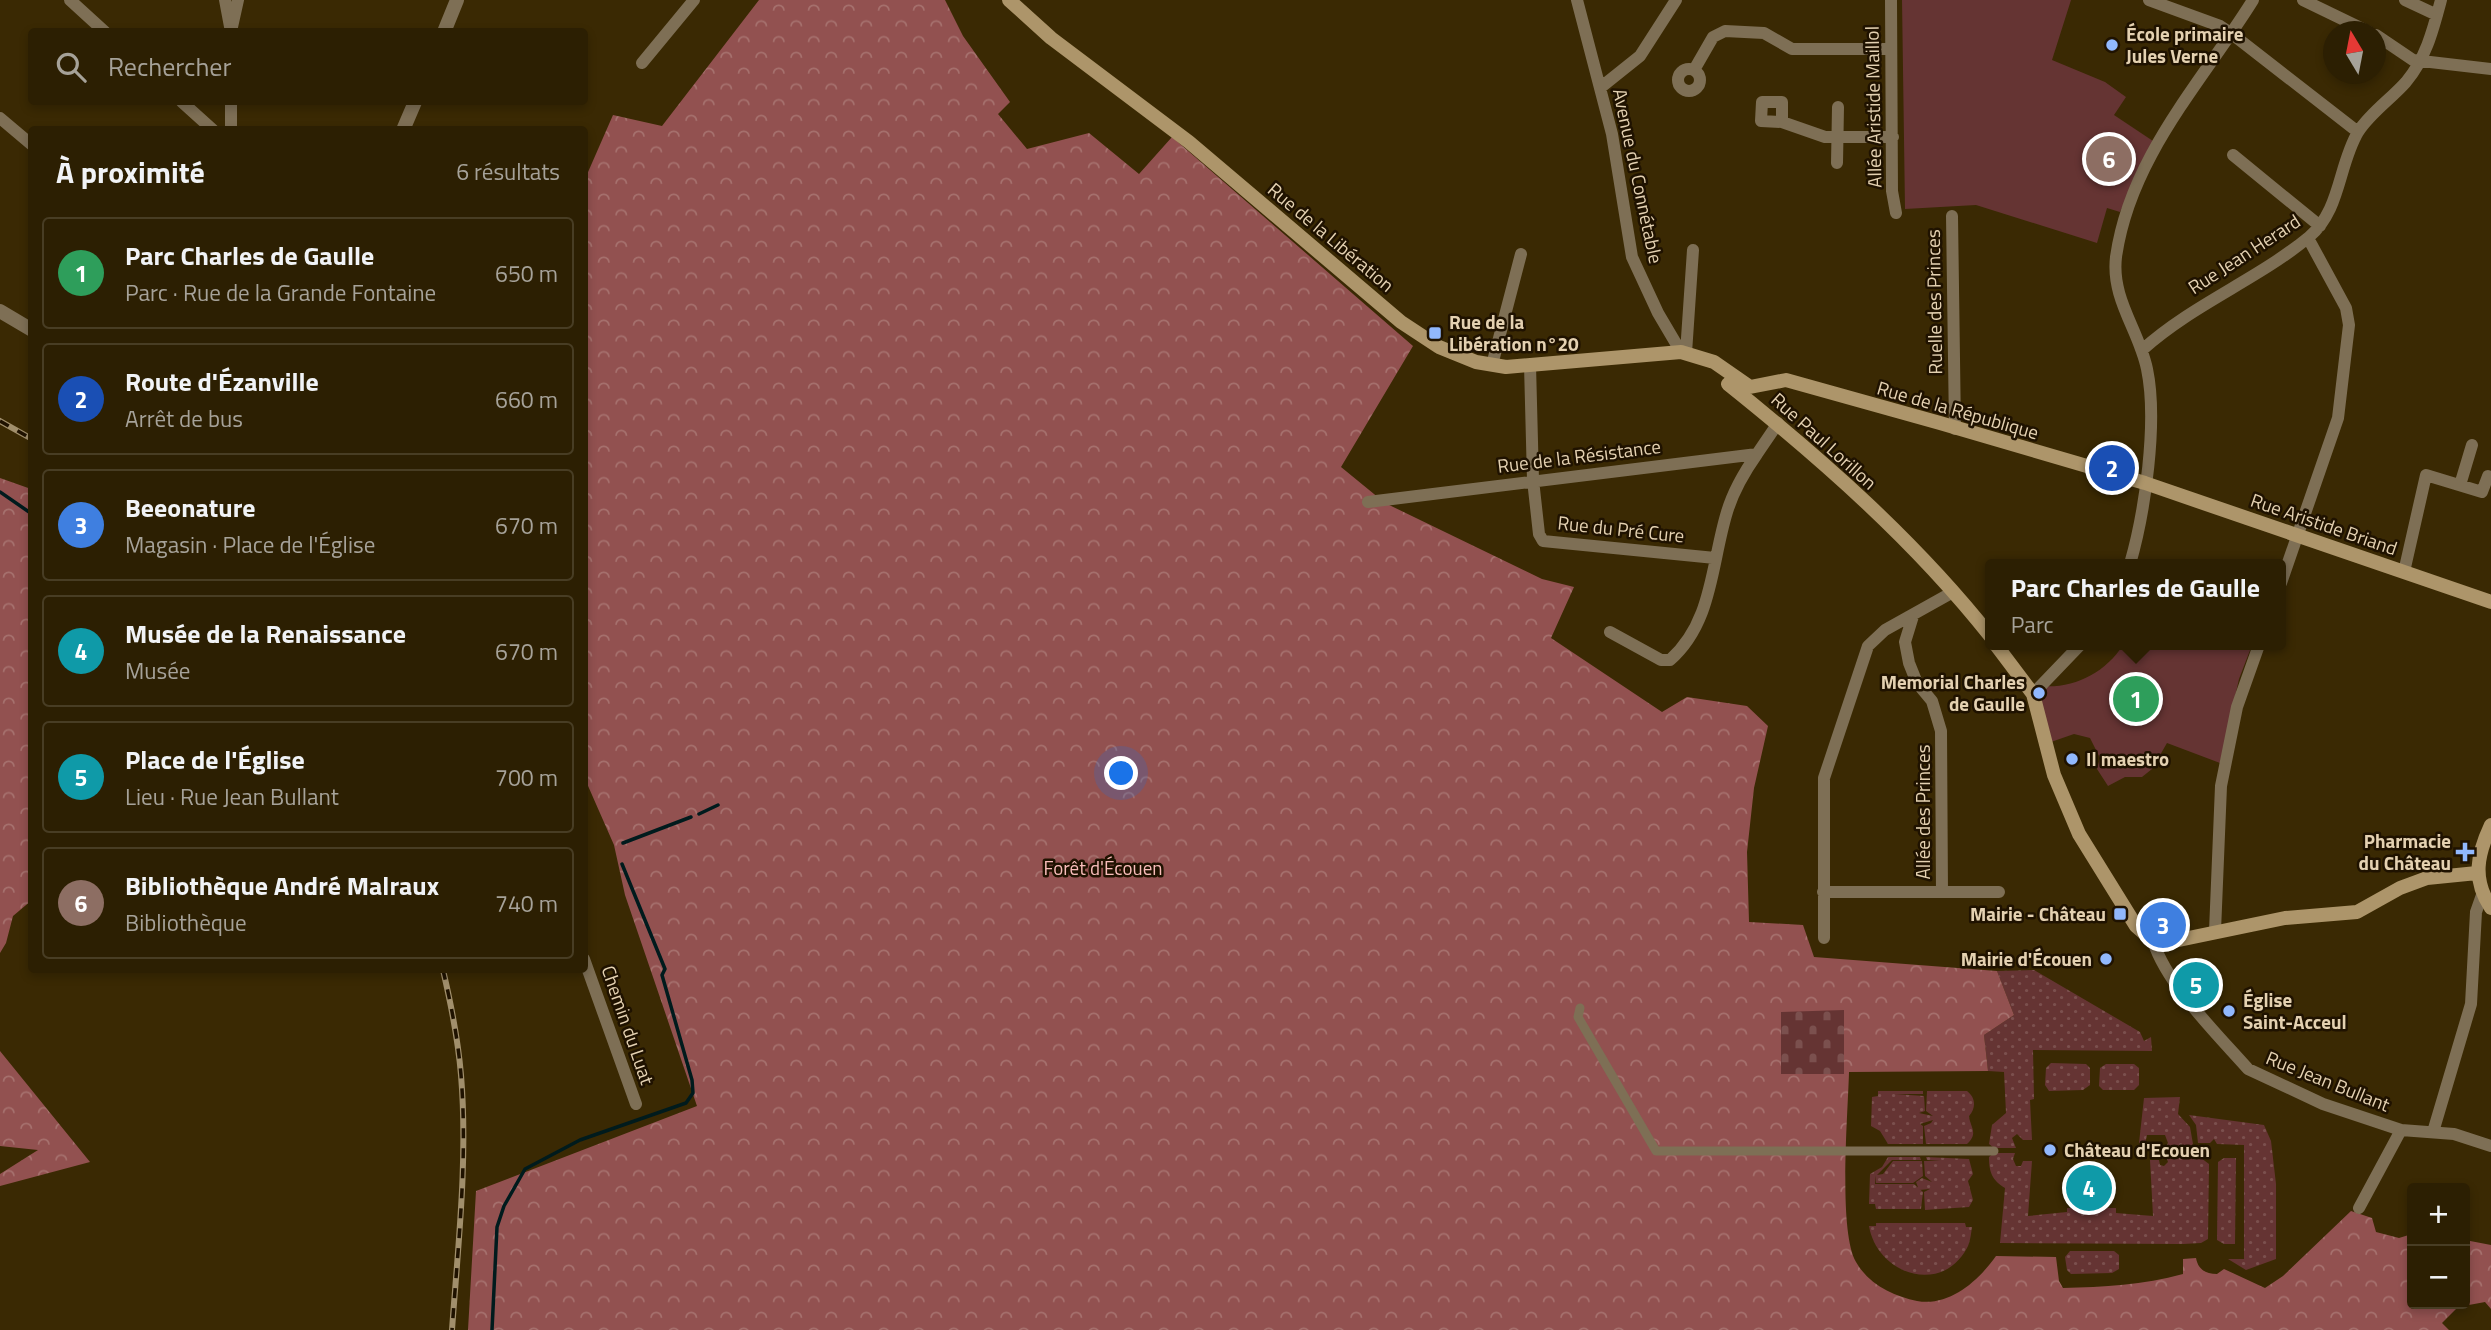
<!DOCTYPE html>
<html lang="fr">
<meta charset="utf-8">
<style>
:root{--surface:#2c1f02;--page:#382c11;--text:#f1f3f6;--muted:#a6a299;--line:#483d24;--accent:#8c9099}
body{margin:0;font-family:"Titillium Web",sans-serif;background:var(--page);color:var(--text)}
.controls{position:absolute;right:21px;bottom:21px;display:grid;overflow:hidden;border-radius:7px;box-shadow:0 4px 10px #0003}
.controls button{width:63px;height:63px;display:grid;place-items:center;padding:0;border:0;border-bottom:2px solid var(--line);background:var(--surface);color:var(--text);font:35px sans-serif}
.compass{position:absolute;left:2323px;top:21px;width:63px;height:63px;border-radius:50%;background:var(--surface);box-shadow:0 4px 10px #0003;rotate:350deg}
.you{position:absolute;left:1122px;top:774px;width:24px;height:24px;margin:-18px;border:5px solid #fff;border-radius:50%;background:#1a73e8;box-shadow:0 0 0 10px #1a73e833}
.badge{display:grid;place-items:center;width:46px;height:46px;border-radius:50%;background:var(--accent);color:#fff;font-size:23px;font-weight:700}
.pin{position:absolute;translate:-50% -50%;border:4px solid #fff;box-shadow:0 2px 7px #0006}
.popup{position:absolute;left:1985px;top:559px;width:301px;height:91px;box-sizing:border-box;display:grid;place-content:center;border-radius:7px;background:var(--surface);filter:drop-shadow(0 2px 5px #0005);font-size:23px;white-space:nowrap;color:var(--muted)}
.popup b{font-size:26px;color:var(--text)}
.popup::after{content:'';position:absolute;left:50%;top:100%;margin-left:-14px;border:14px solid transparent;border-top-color:var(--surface)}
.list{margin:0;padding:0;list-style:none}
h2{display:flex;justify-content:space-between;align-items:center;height:91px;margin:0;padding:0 28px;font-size:30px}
h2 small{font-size:23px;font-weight:400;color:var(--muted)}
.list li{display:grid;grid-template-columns:46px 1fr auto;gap:21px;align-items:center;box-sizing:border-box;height:112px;margin:0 14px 14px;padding:0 14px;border:2px solid var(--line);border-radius:7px}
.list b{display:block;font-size:26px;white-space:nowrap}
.list p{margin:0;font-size:23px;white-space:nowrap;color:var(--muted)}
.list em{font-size:23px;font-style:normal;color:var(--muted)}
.icon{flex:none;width:38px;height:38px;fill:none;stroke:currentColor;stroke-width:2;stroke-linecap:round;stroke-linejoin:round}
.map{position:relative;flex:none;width:2491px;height:1330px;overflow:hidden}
.search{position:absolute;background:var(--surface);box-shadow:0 4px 10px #0003;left:28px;top:28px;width:560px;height:77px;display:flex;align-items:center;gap:18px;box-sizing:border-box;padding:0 24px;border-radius:7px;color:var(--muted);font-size:26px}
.panel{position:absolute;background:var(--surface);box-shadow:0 4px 10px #0003;left:28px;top:126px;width:560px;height:847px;border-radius:7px}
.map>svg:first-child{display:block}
.grass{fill:url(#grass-dots)}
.forest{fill:url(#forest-crowns)}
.cemetery{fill:url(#cemetery-stones)}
.park{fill:#653433}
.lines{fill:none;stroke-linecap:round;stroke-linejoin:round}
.stream{stroke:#001b1d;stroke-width:3.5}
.pedestrian{stroke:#7e6f55;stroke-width:9}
.minor{stroke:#7e6f55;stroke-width:12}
.tertiary{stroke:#7e6f55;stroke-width:14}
.secondary{stroke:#ad956a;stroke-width:14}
.rail-casing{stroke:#a18f6c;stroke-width:6}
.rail{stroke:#1f1200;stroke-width:3.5;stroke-dasharray:10;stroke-linecap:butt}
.poi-dot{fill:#91b8fd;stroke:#1f1200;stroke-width:2.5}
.labels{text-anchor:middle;stroke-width:5;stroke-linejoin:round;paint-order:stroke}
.poi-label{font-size:19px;font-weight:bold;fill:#e4d1b1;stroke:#1f1200;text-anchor:start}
.street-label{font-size:19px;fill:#e4d1b1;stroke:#1f1200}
.park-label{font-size:19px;fill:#f9bdba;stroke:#1f1200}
</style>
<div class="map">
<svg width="2491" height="1330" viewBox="0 0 2491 1330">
<defs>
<pattern id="grass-dots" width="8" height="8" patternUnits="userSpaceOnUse" patternTransform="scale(1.75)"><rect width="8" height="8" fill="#653433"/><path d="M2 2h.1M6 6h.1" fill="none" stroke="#7b504e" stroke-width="1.8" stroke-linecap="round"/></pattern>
<pattern id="forest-crowns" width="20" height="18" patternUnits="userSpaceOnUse" patternTransform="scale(1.75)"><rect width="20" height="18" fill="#925150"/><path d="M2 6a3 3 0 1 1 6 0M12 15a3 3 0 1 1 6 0" fill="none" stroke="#a6716e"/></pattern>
<pattern id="cemetery-stones" width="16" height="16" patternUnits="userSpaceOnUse" patternTransform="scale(1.75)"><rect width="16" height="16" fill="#653433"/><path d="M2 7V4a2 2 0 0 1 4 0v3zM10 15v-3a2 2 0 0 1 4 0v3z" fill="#7b504e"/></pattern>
</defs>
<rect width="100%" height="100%" fill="#3a2903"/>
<path class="grass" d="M2034,970L2140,1032L2144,1041L2151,1037L2152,1051L2033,1050L2034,1099L2030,1100L2032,1140H2023L2017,1134L2012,1138L2016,1148H1994L1989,1144L1992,1125L2006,1113L2004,1072L1988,1071L1984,1035L2014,1015L1997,971Z
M2051,1063L2086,1064L2090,1068V1085L2083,1090L2049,1091L2045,1085L2046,1068Z
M2106,1064H2134L2139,1068V1085L2134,1090H2103L2099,1086L2100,1068Z
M1878,1091H1923V1094H1895L1924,1096L1925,1111L1919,1113L1933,1116L1926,1111L1927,1091H1967C1976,1098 1976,1108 1969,1116C1970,1127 1979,1133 1967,1144H1926L1924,1126L1931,1123L1933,1120L1920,1124L1923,1126V1144H1888L1880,1131L1871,1126L1872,1097L1878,1096Z
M2180,1097L2178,1114L2190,1127L2193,1144L2188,1148H2165L2168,1143L2165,1135H2147L2145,1144L2139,1143L2144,1098Z
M2189,1115L2264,1125L2271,1141L2276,1184V1259L2246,1270L2228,1259H2244V1145L2217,1144L2214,1139L2210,1143H2198L2196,1125Z
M1994,1153H2015L2013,1159L2016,1166H2021L2023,1161H2032L2028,1216L2067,1212V1208H2116V1213L2153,1216L2150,1160H2159L2160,1165L2164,1166L2168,1162L2165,1154H2188L2190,1158H2201L2209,1164L2208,1239L2201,1243L2183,1244L2000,1243L2005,1188C1992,1180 1989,1172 1989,1157Z
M1888,1157H1920L1921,1160H1892L1877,1175L1883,1174L1893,1161H1922L1923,1176L1913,1183H1876V1175L1875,1184H1914L1923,1192L1921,1209H1876L1875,1204H1869L1870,1174L1882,1167Z
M1926,1157L1969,1159L1973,1174L1968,1181L1973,1200L1969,1207L1925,1210L1924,1192L1930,1189L1919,1190L1916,1182L1922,1178L1932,1182L1925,1176L1924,1161H1941L1927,1160Z
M2224,1158H2236L2235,1244H2224L2217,1240L2218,1162Z
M1876,1223H1965L1966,1227H1972C1971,1234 1970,1243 1967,1248C1941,1296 1877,1274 1869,1226H1876Z
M2070,1251H2114L2119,1255V1269L2112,1273L2071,1274L2067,1270L2065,1257Z"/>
<path class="forest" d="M759,0H945L963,36L1010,102L998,114L1027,149L1089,133L1139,174L1172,137L1413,346L1341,467L1385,503L1542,579L1574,587L1551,638L1662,712L1687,697L1747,706L1768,726L1754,788L1747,852L1749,922L1803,925L1814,957L1997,971L2014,1015L1984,1035L1988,1071L1849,1072C1848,1113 1838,1231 1856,1262C1869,1285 1894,1296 1917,1301C1950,1307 1979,1280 1996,1256L2056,1257L2059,1281L2063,1288C2104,1287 2143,1285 2183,1274V1259L2196,1258C2198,1269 2205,1274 2217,1274L2224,1269L2265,1288L2283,1276L2351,1211L2372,1218L2376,1232L2399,1238L2412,1234V1304H2465V1240L2491,1245V1309L2485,1302L2458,1307L2442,1323L2449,1330H468L476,1191L697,1106L625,895L614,845L585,779V179L613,115L662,126Z
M0,478L31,489L32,900L13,916L6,943L0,953Z
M0,1051L90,1162L0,1186V1174L38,1150L0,1146Z"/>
<path class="cemetery" d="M1844,1010V1074H1781V1012Z"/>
<path class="park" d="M1902,0H2071L2052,60L2105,82L2126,97L2114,115L2153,141L2120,212L2107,208L2097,243L1976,205L1905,209Z
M2123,645H2252L2239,679L2220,763L2167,743L2152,769L2142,777H2125L2108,786L2097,769L2100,758L2090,738L2074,734L2051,742L2036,704L2040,686C2074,689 2105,673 2123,645Z"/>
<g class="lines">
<path class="stream" d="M0,492L32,514
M699,814L718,805
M623,843L691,817
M492,1330L497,1227L504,1206L525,1169L580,1140L686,1103L693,1093L692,1080L662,975L665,969L622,864"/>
<path class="pedestrian" d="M1580,1008L1578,1017L1656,1151H1994"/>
<path class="minor" d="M70,0L105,32
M225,0L231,32
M1577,0L1612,134L1632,257L1658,313L1681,352
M1891,0L1892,191L1896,213
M2149,0L2220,26L2232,34L2358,132
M2303,0L2369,32
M2405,0L2437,15
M232,27L238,0
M2376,35L2413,60L2491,69
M642,63L694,0
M1678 80a11 11 0 1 1 22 0a11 11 0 1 1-22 0Z
M1694,70L1713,37L1725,31L1764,33L1792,49H1891
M1600,88L1640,56L1676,0
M182,102L213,130
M231,102V130
M0,118L32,145
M1782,122V102H1762L1761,121L1782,122L1825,137H1893
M2233,155L2320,226
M1837,163L1838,107
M1952,216L1955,429
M2142,350C2193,304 2257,280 2309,237C2341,210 2338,166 2358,132C2370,113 2391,99 2406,82C2426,58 2433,30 2441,0
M1686,353L1693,250
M1492,365L1521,254
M1530,365L1533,480L1539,534L1543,541L1715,558
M2460,485L2472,445
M1368,502L1757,454L1778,423
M2130,564C2145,512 2158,422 2147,369C2139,330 2111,299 2116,257C2130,157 2202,82 2253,0
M2404,572L2426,475L2482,492L2488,476
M2281,583L2338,418L2349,325L2346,308L2308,238
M1913,616L1905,642L1909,663L1917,683L1932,701L1941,731L1942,892
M1610,632L1661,660H1670C1713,622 1711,564 1727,512C1733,492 1745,471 1757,454
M2033,694L2080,645
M1823,892H1999
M2215,931L2221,786L2237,707L2259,645
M1824,938V778L1868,646L1885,630L1953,592
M2153,941C2167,985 2217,1034 2248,1069L2323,1104L2401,1130L2454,1134L2491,1146
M584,959L636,1104
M2433,1132L2471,1004L2476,912L2482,895
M2359,1208L2401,1130"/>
<path class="tertiary" d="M444,32L457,0
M403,130L415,102
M0,311L32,330"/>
<path class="secondary" d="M1009,0L1051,38L1189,142L1401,322L1439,347L1476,362L1506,367L1681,352L1714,362L1750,387L1786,380L1940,423L2145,483L2491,602
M1728,384C1823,460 1916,542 1991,637
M1996,645L2033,694L2054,775L2079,834L2136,926L2153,941H2174L2285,918L2357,912L2400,888L2427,878L2477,873
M2491,825C2477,855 2472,879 2491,908"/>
<defs>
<path id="rail" d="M0,421L32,439
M443,970C451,1004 458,1039 461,1075C468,1159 458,1246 452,1330"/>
</defs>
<use href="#rail" class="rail-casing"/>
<use href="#rail" class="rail"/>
</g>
<g class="poi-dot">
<circle cx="2112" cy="45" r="7"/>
<rect x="1428" y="326" width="14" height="14" rx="3.5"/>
<circle cx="2039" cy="693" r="7"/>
<circle cx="2072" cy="759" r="7"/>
<path d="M2461.5 841.5h7v7h7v7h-7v7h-7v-7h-7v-7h7z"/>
<rect x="2113" y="907" width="14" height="14" rx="3.5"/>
<circle cx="2106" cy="959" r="7"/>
<circle cx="2229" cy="1011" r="7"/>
<circle cx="2050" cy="1150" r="7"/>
</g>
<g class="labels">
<g class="poi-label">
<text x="2126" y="41">École primaire<tspan x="2126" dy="22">Jules Verne</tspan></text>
<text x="1449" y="329">Rue de la<tspan x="1449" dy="22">Libération n°20</tspan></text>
<text x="2025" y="689" text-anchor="end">Memorial Charles<tspan x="2025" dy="22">de Gaulle</tspan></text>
<text x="2086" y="766">Il maestro</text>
<text x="2451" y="848" text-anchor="end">Pharmacie<tspan x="2451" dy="22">du Château</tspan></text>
<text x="2106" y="921" text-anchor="end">Mairie - Château</text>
<text x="2092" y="966" text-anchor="end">Mairie d'Écouen</text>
<text x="2243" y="1007">Église<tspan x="2243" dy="22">Saint-Acceul</tspan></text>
<text x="2064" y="1157">Château d'Ecouen</text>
</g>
<g class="street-label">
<text transform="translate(1873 107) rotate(-91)" y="7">Allée Aristide Maillol</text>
<text transform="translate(1638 176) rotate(78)" y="7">Avenue du Connétable</text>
<text transform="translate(1331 237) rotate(40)" y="7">Rue de la Libération</text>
<text transform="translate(2244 254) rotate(-33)" y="7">Rue Jean Herard</text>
<text transform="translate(1934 302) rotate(-91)" y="7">Ruelle des Princes</text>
<text transform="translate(1958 410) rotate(16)" y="7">Rue de la République</text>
<text transform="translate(1824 441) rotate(42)" y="7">Rue Paul Lorillon</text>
<text transform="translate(1579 456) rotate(-7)" y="7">Rue de la Résistance</text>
<text transform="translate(2324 524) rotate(19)" y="7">Rue Aristide Briand</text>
<text transform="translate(1621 529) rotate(6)" y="7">Rue du Pré Cure</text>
<text transform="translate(1923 812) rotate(-90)" y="7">Allée des Princes</text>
<text transform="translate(628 1025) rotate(71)" y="7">Chemin du Luat</text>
<text transform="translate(2328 1081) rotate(22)" y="7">Rue Jean Bullant</text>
</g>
<g class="park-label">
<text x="1103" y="875">Forêt d'Écouen</text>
</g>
</g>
</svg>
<div class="controls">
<button>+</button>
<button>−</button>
</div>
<svg class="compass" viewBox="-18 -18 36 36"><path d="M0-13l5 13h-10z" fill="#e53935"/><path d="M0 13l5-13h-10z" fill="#a6a299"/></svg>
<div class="you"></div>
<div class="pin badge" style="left:2136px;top:699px;background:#2e9e5b">1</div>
<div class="popup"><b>Parc Charles de Gaulle</b>Parc</div>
<div class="pin badge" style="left:2112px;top:468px;background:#1a4fb4">2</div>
<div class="pin badge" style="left:2163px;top:925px;background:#3f7fe0">3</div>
<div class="pin badge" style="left:2089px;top:1188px;background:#0f9aa8">4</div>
<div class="pin badge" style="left:2196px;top:985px;background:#0f9aa8">5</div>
<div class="pin badge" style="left:2109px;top:159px;background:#8d6e63">6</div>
<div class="search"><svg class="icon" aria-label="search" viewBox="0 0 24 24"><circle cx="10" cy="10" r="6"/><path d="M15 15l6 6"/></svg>Rechercher</div>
<section class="panel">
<h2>À proximité<small>6 résultats</small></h2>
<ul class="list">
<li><span class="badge" style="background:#2e9e5b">1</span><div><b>Parc Charles de Gaulle</b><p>Parc · Rue de la Grande Fontaine</p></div><em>650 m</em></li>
<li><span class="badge" style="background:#1a4fb4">2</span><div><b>Route d'Ézanville</b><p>Arrêt de bus</p></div><em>660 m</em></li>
<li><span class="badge" style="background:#3f7fe0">3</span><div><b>Beeonature</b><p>Magasin · Place de l'Église</p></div><em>670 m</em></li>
<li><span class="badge" style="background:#0f9aa8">4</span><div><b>Musée de la Renaissance</b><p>Musée</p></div><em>670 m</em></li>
<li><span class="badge" style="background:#0f9aa8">5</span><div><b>Place de l'Église</b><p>Lieu · Rue Jean Bullant</p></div><em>700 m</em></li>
<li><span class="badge" style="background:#8d6e63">6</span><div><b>Bibliothèque André Malraux</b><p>Bibliothèque</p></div><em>740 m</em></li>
</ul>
</section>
</div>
